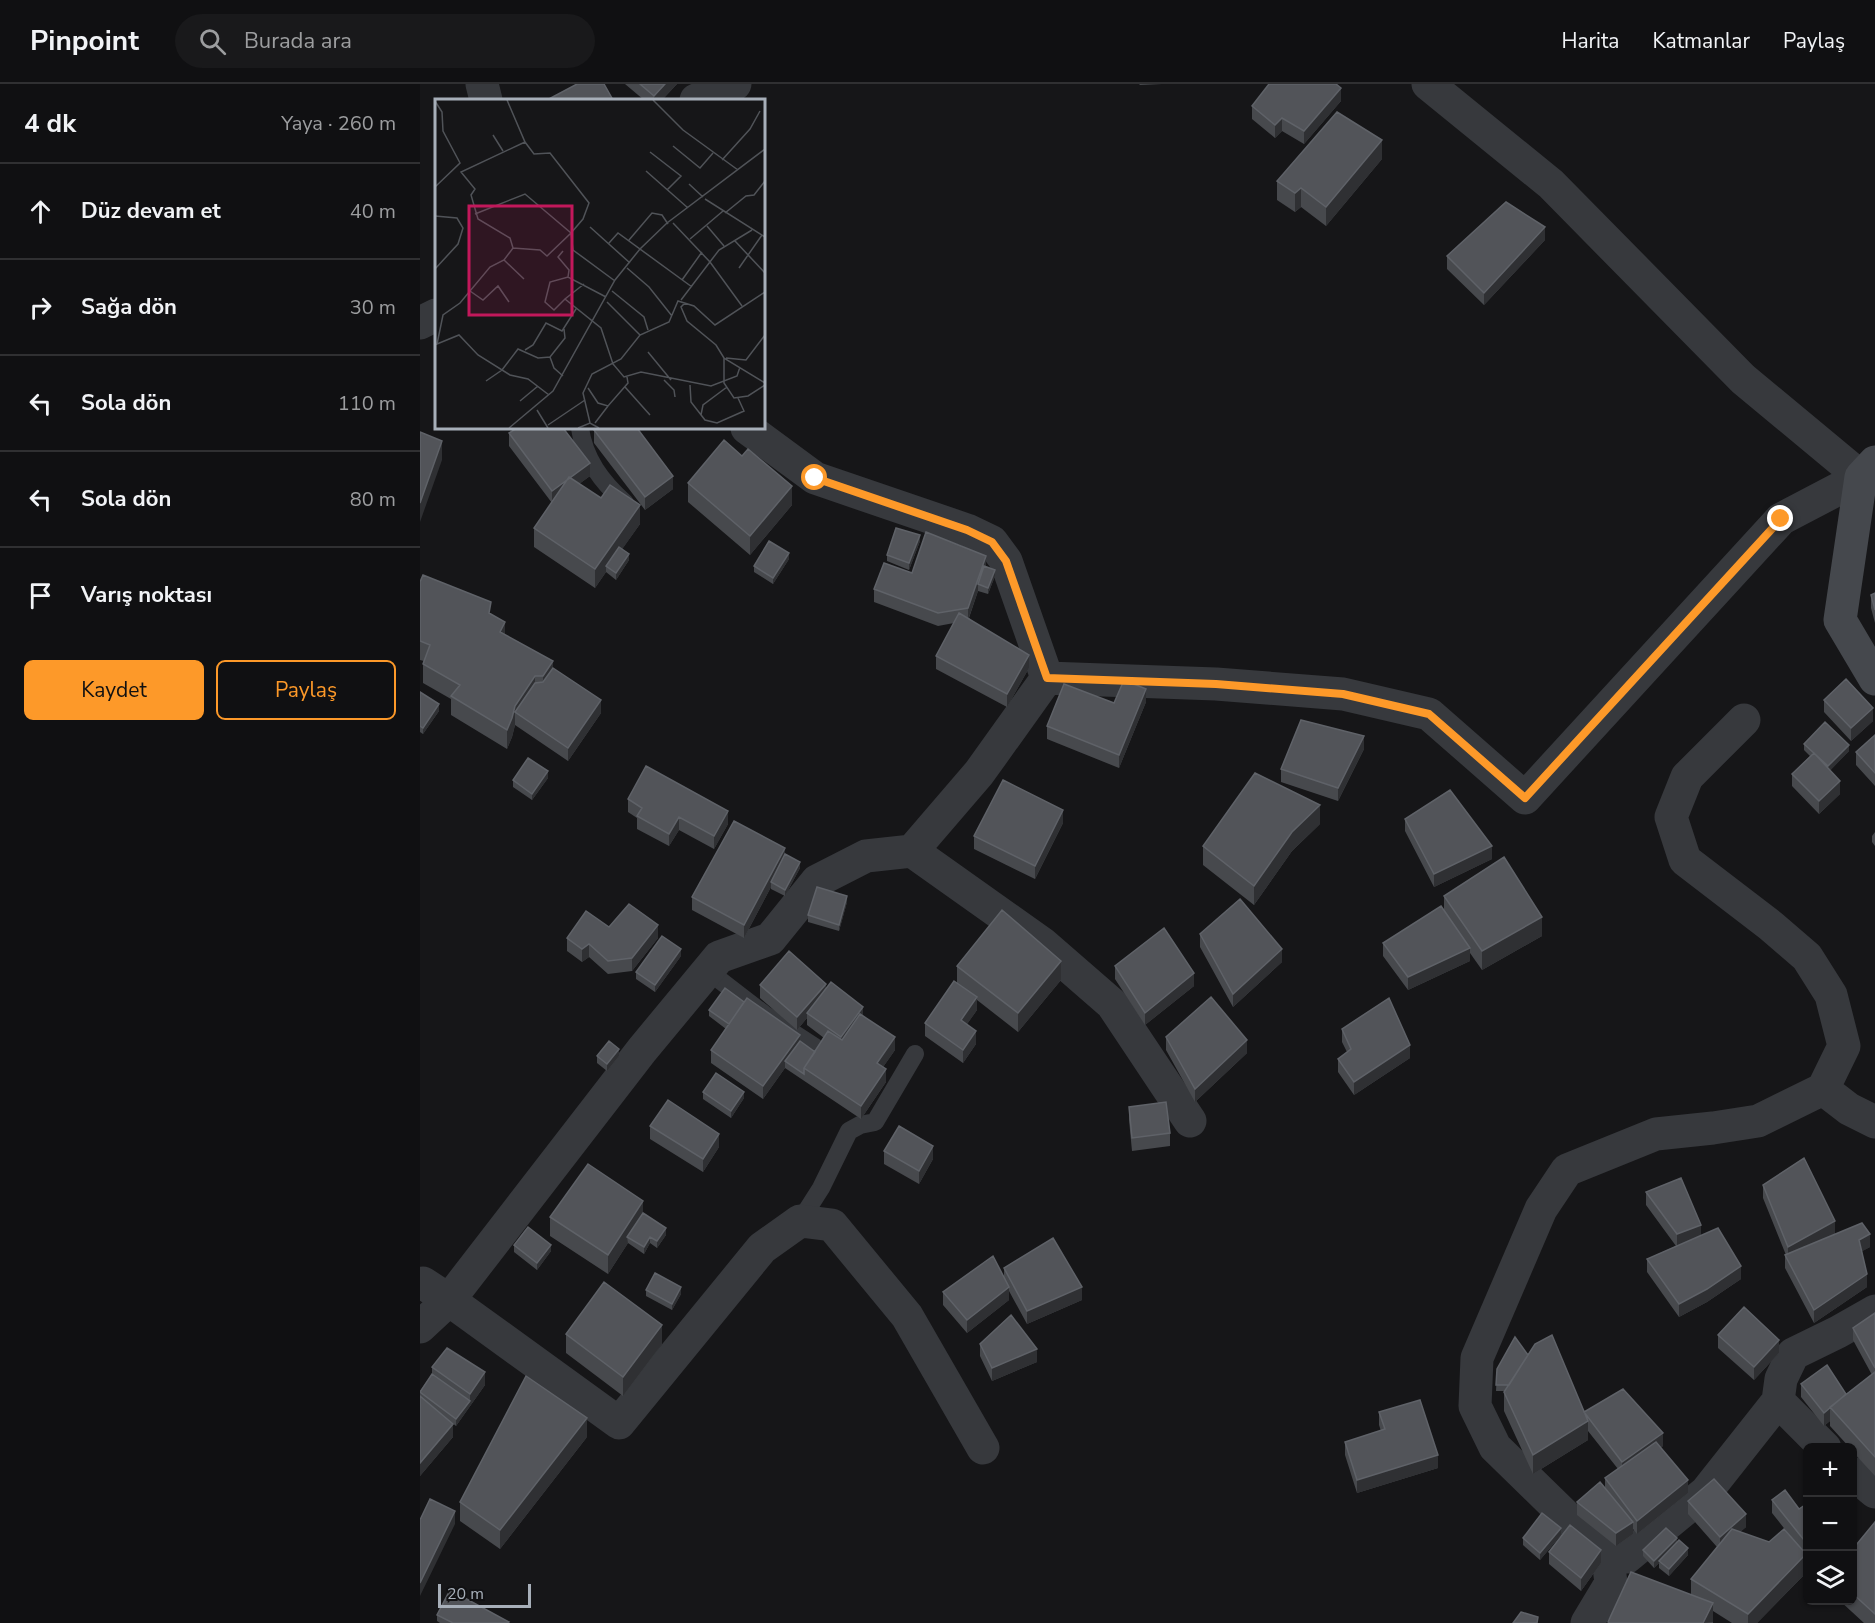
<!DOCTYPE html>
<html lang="tr">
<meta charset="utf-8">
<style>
:root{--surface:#101012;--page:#19191b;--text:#f1f3f6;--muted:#9c9d9f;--line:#303032;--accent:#fd9929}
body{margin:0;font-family:"Nunito Sans",sans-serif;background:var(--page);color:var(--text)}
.controls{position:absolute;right:18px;bottom:18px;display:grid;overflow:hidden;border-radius:9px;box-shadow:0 2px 4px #0004}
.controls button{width:54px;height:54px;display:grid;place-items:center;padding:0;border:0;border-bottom:2px solid var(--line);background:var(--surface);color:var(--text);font:30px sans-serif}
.scale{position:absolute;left:18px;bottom:15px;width:93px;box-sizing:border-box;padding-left:6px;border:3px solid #a7afb9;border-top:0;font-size:16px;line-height:21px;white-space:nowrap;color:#a7afb9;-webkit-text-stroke:4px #111113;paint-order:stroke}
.stop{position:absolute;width:18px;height:18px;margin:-14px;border:4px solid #fd9929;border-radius:50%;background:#fff}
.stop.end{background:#fd9929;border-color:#fff;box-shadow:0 2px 6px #0008}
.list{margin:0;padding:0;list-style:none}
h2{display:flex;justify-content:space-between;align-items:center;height:78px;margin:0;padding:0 24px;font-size:26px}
h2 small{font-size:20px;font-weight:400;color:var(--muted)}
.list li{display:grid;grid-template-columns:39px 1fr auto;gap:18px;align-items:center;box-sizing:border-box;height:96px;padding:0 24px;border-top:2px solid var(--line)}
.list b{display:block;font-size:22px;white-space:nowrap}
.list em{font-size:20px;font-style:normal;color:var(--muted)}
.actions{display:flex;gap:12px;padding:18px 24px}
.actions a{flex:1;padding:14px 0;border:2px solid var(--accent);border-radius:9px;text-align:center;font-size:21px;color:var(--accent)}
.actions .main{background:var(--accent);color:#111}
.icon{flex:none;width:33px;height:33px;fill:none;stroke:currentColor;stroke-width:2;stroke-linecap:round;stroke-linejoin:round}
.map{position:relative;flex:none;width:1455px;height:1539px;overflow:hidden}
header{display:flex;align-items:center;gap:36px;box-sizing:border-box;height:84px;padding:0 30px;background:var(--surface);border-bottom:2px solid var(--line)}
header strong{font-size:28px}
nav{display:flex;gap:33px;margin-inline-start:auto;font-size:21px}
.search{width:420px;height:54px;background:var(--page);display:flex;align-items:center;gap:15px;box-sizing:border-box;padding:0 21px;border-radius:33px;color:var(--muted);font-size:22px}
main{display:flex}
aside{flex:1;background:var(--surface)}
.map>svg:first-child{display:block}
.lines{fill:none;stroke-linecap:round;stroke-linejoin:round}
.lane{stroke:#37393d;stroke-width:18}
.street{stroke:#37393d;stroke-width:33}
.secondary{stroke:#45484d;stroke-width:33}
.wall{fill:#47494d}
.shaded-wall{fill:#2f3033}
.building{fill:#525459;stroke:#5f6268;stroke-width:1.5}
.route{stroke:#fd9929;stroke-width:8}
.inset-road{fill:none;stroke:#505358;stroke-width:1.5}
.view{fill:#c2185b;fill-opacity:0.15;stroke:#c2185b;stroke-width:3}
.inset-edge{fill:none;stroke:#a7afb9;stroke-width:3}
</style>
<header>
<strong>Pinpoint</strong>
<div class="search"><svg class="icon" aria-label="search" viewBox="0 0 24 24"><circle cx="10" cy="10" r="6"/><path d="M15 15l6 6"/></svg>Burada ara</div>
<nav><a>Harita</a><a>Katmanlar</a><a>Paylaş</a></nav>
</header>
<main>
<aside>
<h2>4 dk<small>Yaya · 260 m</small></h2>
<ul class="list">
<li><svg class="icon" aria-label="ahead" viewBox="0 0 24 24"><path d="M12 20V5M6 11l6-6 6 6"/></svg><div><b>Düz devam et</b></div><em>40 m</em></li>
<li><svg class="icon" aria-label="right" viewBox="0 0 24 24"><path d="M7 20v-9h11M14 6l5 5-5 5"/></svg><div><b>Sağa dön</b></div><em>30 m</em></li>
<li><svg class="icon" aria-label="left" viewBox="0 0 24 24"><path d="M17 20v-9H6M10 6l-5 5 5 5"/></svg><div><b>Sola dön</b></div><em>110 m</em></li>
<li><svg class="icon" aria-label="left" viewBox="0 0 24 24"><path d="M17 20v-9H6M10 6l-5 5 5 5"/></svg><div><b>Sola dön</b></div><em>80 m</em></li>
<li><svg class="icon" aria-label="arrive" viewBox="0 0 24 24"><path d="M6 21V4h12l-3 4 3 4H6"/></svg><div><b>Varış noktası</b></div></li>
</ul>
<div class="actions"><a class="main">Kaydet</a><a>Paylaş</a></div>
</aside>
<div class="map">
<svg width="1455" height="1539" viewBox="0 0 1455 1539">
<rect width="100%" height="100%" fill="#161618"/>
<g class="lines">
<path class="lane" d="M160,344C164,375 182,398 205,419
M288,887L344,930L395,963
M380,1137L401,1104L429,1047L440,1041L455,1038L495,970"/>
<path class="street" d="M62,0L66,16
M276,16L315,0
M0,239L16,231
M327,344L395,394L547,446L572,458L586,477L627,594
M1324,636L1267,693L1251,733L1265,776L1351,842L1387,873L1411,911L1424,962L1403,1005L1338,1037L1293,1044L1236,1050L1147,1086L1121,1125L1057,1274L1055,1322L1075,1363L1154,1440L1187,1467L1207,1473L1286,1408L1358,1317
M492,767L623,860L692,920L770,1037
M1403,1005L1429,1025L1455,1038
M3,1199L29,1216L199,1339L342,1164L380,1137L412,1141L487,1232L563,1364
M0,1243L29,1216L222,966L299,873L350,855L397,797L446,772L492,767L559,689L627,594L796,600L923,610L1009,630L1105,714L1361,435L1441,393L1323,295L1131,100L1008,0
M1405,1364L1358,1317L1361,1295L1373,1270L1418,1248L1455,1227
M1432,1389L1455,1408
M1167,1539L1191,1499L1187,1467"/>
<path class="secondary" d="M1455,378L1441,393L1420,536L1455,595"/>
</g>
<path class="wall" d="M205,0H257L242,16H224Z
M719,0H742L720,1Z
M921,17L884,60L862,47L855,54L832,35V22Z
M962,75L906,142L881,123L875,128L857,116V97Z
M1125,156L1064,221L1027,185V172Z
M96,344H143L170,392L159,400L220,440L202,465L209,476L196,496L186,488L175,504L114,463V444L132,419L89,362V349Z
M174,346L253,405L225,426L174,359Z
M268,399L372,421L330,471L268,418Z
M500,457L489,486L467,477V471Z
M369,475L353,500L334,488V482Z
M566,483L575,492L568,510L558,507L549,534L609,584L587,623L516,585V572L534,539L518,542L454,518V505L492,489Z
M0,498L71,530L85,551L133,584L181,629L148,677L95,641L92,653L87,665L31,631V615L3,599V580L4,577L0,576Z
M1455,509V539L1451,524V511Z
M0,608L19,627L3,650L0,648Z
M1404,616L1453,637L1431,657L1404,628Z
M726,618L699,684L627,655V642L694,619Z
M1455,651V702L1436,681V668Z
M1384,660L1429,667L1410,686L1420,710L1399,730L1372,702V690L1390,672L1384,666Z
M944,665L918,717L861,698V685Z
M128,694L112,716L93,703V696Z
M208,715L308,740L294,765L259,746L249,762L217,745V734L208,728Z
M985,735L1072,775L1014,803L985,747Z
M643,739L615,795L554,765V752Z
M900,740L872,767L834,821L783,781V762Z
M1455,748V762L1452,758V752Z
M365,770L380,784L365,812L351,805V803L324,854L272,826V813Z
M1024,812L1122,852L1062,886L1050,869V877L988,906L963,872V859L1024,827Z
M427,818L419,847L388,838V831Z
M189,843L238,854L212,887L188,890L169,873L162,878L147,867V854Z
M780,850L862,878L813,923L780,863Z
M261,872L235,908L216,895V888Z
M537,882L641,896L598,948L557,916V926L547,940L556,960L543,979L505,952V939L537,899Z
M695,882L774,902L725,941L695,895Z
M340,901L406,904L443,932L475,966L463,983L466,998L441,1035L365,984L343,1015L291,979V966L306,945L289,932V926L324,918L395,968L404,954L387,941V934L377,946L340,914Z
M922,945L990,974L934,1011L918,988V975L927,968L922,958Z
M746,953L827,969L775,1018L746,966Z
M177,972H199L187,987L177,979Z
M283,1008L324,1014L311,1034L283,1015Z
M709,1023L750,1049V1062L712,1067L709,1036Z
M230,1042L299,1063L283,1088L230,1055Z
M464,1067L513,1075L499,1100L464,1080Z
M1343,1101L1415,1150L1450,1163L1442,1167L1447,1203L1394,1239L1365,1184V1171H1366L1343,1114Z
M1226,1108L1281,1151L1321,1195L1287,1218L1259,1233L1227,1188V1175L1256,1162L1226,1121Z
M223,1129L246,1151L237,1164L230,1159L224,1170L208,1159L188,1190L130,1152V1133Z
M94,1161L131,1167L117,1186L94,1168Z
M584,1184L662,1216L607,1240L589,1207V1216L547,1249L523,1221V1208L584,1193Z
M226,1206L261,1210L252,1226L226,1212Z
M1455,1229V1392L1432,1367V1364H1430L1410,1342V1337L1404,1342L1381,1313V1300L1426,1310L1452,1291L1433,1256V1244Z
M146,1250L242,1260L203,1312L146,1269Z
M1298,1251L1359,1269L1334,1296L1298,1264Z
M560,1260L617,1278L572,1297L560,1272Z
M1108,1271L1164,1328L1243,1362L1240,1364L1268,1409L1217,1450L1213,1445V1450L1196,1462L1157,1431V1418L1185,1403V1394L1198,1385L1168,1347V1356L1113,1390L1084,1327V1307H1076L1077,1285Z
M12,1283L65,1301L36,1342L31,1338L33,1353L0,1392V1307L12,1290Z
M959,1328L1018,1384L937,1409L925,1371V1358L961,1347L959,1341Z
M167,1353L80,1465L40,1437V1418Z
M1352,1416L1379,1425L1388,1419V1474L1386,1472V1489L1337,1539H1312L1293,1527V1539H1188V1538L1271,1511V1495L1297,1463L1268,1430V1417L1326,1443L1320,1448L1349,1458L1371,1453L1352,1429Z
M1455,1438V1539H1444L1419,1516H1432V1466Z
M1141,1451L1120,1476L1103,1461V1454Z
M1257,1458L1268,1471L1249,1492L1239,1484V1479L1234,1484L1223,1472V1466Z
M1129,1468L1181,1479L1161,1507L1129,1480Z
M17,1531L89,1539H20L17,1537Z"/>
<path class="shaded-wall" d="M245,0H257L242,16H234V12Z
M921,4V17L884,60V47Z
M862,34V47L855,54V41Z
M962,56V75L906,142V123Z
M881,104V123L875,128V109Z
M1125,143V156L1064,221V209Z
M22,357V376L0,438V419Z
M170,379V392L132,420V407Z
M253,392V405L225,426V413Z
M372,402V421L330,471V452Z
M220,421V440L189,484L186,482V488L175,504V485Z
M500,451V457L489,486V479Z
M369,469V475L353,500V494Z
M209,470V476L196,496V489Z
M566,472V485L558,500V507L548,536V524Z
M575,486V492L568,510V504Z
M85,538V557L80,548Z
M609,571V584L587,623V610Z
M133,577V596L123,611V592Z
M115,592V611L95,628V641L92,653L87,665V646L95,622Z
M726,605V618L699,684V671Z
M181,616V629L148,677V664Z
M19,620V627L3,650V644Z
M1453,624V637L1431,657V644Z
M944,652V665L918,717V704Z
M1429,661V667L1408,689V682Z
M128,687V694L112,716V710Z
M1420,697V710L1399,730V717Z
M900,721V740L872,767L834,821V802L872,748Z
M643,726V739L615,795V782Z
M308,727V740L294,765V752Z
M259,733V746L249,762V750Z
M1072,762V775L1014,803V790Z
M365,764V776L351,798V803L324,854V841Z
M380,778V784L365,812V806Z
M427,812V818L419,847V841Z
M1122,833V852L1062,886V867Z
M238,841V854L212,887V874Z
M169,860V873L162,878V865Z
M1050,864V877L988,906V893Z
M261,865V872L235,908V901Z
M862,865V878L813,923V910Z
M641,877V896L598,948V929Z
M774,889V902L725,941V929Z
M406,900V912L387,929V934L377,946V933Z
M557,913V926L541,949V936Z
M443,923V936L421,966V953Z
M556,947V960L543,979V966Z
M380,951V964L365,977V984L343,1015V1002Z
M475,953V966L457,992V979Z
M827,956V969L775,1018V1005Z
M990,961V974L934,1011V998Z
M199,965V972L187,987V980Z
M466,985V998L441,1035V1022Z
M324,1008V1014L311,1034V1027Z
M299,1050V1063L283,1088V1075Z
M513,1062V1075L499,1100V1087Z
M223,1117V1136L207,1153L208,1159L188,1190V1171Z
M1415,1137V1150L1368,1176V1163Z
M1281,1141V1154L1257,1163V1150Z
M246,1144V1151L237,1164V1157Z
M1450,1150V1163L1439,1169V1156Z
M230,1153V1159L224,1170V1163Z
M131,1161V1167L117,1186V1179Z
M1321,1182V1195L1287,1218L1259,1233V1220Z
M1447,1190V1203L1394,1239V1226Z
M261,1203V1210L252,1226V1220Z
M589,1203V1216L547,1249V1236Z
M662,1203V1216L607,1240V1227Z
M242,1241V1260L203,1312V1293Z
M1359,1256V1269L1334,1296V1283Z
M617,1265V1278L572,1297V1284Z
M65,1288V1301L36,1342V1335L50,1317V1310Z
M1410,1324V1337L1404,1342V1329Z
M167,1334V1353L80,1465V1446Z
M1168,1337V1356L1113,1390V1371Z
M33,1340V1353L0,1392V1379Z
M1243,1349V1362L1202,1390V1378Z
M1018,1371V1384L937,1409V1396Z
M1268,1396V1409L1217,1450V1437Z
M35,1427V1440L0,1512V1499Z
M1326,1430V1443L1300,1466V1453Z
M1213,1438V1450L1196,1462V1449Z
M1141,1444V1451L1120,1476V1469Z
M1257,1454V1461L1234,1484V1477Z
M1268,1464V1471L1249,1492V1485Z
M1181,1466V1479L1161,1507V1494Z
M1386,1470V1489L1337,1539H1328V1530Z
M1293,1519V1538L1283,1539Z"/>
<path class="building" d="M157,0H184L193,16H127Z
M220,0H245L234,12Z
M849,0H916L921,4L884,47L862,34L855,41L832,22Z
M917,28L962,56L906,123L881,104L875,109L857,97Z
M1086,118L1125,143L1064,209L1027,172Z
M97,344H143L170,379L132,407L89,349Z
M178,344H217L253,392L225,413L174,346Z
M0,348L22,357L0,419Z
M304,356L322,372L328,365L372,402L330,452L268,399Z
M149,393L181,414L190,401L220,421L175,485L114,444Z
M476,444L500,451L489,479L467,471Z
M506,448L566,472L548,524L518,529L454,505L464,479L492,489Z
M349,457L369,469L353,494L334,482Z
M199,463L209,470L196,489L186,482Z
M564,482L575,486L568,504L558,500Z
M3,491L71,518L69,529L85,538L80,548L133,577L123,592H115L95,622L92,634L87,646L31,612L40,601L3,580L10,561L0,557V498Z
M1455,509V526L1451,511Z
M539,529L609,571L587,610L516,572Z
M133,584L181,616L148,664L95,628L115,599L123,598Z
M1426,595L1453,624L1431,644L1404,616Z
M704,596L726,605L699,671L627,642L644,600L694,619Z
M0,608L19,620L3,644L0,642Z
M881,636L944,652L918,704L861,685Z
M1405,638L1429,661L1408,682L1384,660Z
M1455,651V689L1436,668Z
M1394,669L1420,697L1399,717L1372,690Z
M108,674L128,687L112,710L93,696Z
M226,682L308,727L294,752L259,733L249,750L217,732L222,724L208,715Z
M835,689L900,721L872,748L834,802L783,762Z
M583,696L643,726L615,782L554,752Z
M1030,706L1072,762L1014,790L985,735Z
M314,737L365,764L324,841L272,813Z
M365,770L380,778L365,806L351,798Z
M1084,773L1122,833L1062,867L1024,812Z
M397,803L427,812L419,841L388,831Z
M820,815L862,865L813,910L780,850Z
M209,820L238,841L212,874L188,877L169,860L162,865L147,854L166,827L189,843Z
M1021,822L1050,864L988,893L963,859Z
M582,826L641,877L598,929L537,882Z
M744,844L774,889L725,929L695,882Z
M242,852L261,865L235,901L216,888Z
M369,867L406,900L377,933L340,901Z
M534,897L557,913L541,936L556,947L543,966L505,939Z
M411,898L443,923L421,953L387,929Z
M305,904L324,918L309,940L289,926Z
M791,913L827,956L775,1005L746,953Z
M327,914L380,951L343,1002L291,966Z
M969,914L990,961L934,998L918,975L931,965L922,945Z
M440,930L475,953L457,979L466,985L441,1022L384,984L408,947L422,956Z
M189,957L199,965L187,980L177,972Z
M380,957L395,968L384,984V990L365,977Z
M296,989L324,1008L311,1027L283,1008Z
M248,1016L299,1050L283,1075L230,1042Z
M746,1018L750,1049L712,1054L709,1023Z
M479,1042L513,1062L499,1087L464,1067Z
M1384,1074L1415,1137L1368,1163L1343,1101Z
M168,1080L223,1117L188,1171L130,1133Z
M1261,1094L1281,1141L1257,1150L1226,1108Z
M223,1129L246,1144L237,1157L230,1153L224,1163L207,1153Z
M1442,1139L1450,1150L1439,1156L1447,1190L1394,1226L1365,1171Z
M108,1143L131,1161L117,1179L94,1161Z
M1298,1144L1321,1182L1287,1205L1259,1220L1227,1175Z
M633,1154L662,1203L607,1227L584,1184Z
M573,1172L589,1203L547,1236L523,1208Z
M235,1189L261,1203L252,1220L226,1206Z
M184,1198L242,1241L203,1293L146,1250Z
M1324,1223L1359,1256L1334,1283L1298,1251Z
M1455,1229V1284L1433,1244Z
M591,1231L617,1265L572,1284L560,1260Z
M1132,1251L1168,1337L1113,1371L1084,1308L1115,1260Z
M1095,1253L1108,1271L1089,1301H1076L1077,1285Z
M27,1264L65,1288L50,1310L12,1283Z
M1407,1281L1426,1310L1404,1329L1381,1300Z
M1455,1288V1373L1410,1323Z
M12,1290L50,1317L36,1335L0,1308Z
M106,1292L167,1334L80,1446L40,1418Z
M1203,1305L1243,1349L1202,1378L1164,1328Z
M0,1312L33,1340L0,1379Z
M1000,1316L1018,1371L937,1396L925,1358L965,1345L959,1328Z
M1236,1358L1268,1396L1217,1437L1185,1394Z
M1294,1395L1326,1430L1300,1453L1268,1417Z
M1180,1398L1213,1438L1196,1449L1157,1418Z
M1365,1406L1379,1425L1388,1419V1461L1352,1416Z
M10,1415L35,1427L0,1499V1436Z
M1122,1429L1141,1444L1120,1469L1103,1454Z
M1455,1438V1530L1432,1509V1466Z
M1150,1441L1181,1466L1161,1494L1129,1468Z
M1246,1444L1257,1454L1234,1477L1223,1466Z
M1312,1445L1349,1458L1364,1445L1386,1470L1328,1530L1271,1495Z
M1259,1456L1268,1464L1249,1485L1239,1477Z
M1211,1488L1293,1519L1283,1539H1190L1188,1538Z
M30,1506L89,1538L88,1539H33L17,1531Z
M1101,1528L1118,1533L1117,1539H1093Z"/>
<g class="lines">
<path class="route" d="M395,394L547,446L572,458L586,477L627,594L796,600L923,610L1009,630L1105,714L1361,435"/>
</g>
<g transform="translate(15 15)">
<rect width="330" height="330" fill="#161618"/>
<path class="inset-road" d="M72,1L90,43L99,55L115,54L154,104L148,120L136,134L138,151L180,182M218,1L248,31L303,71M0,2L7,13L8,32L25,64L0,88M58,36L68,52M238,47L265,69L278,54M215,53L246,77L232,91M287,61L315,30L325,12M211,72L253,109M254,85L268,98M270,100L330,138M290,114L311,97L319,96L330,82M40,115L90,95L136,134L112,157L105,151L78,149L69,161L55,168L25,204L8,216L2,245L24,236L43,256L75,276L93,280L114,296M0,117L22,119L28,129L23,145L0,170M238,124L275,163L307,207M272,127L289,147M155,128L195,164M255,140L288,112M194,141L217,114L227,116L233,125M300,142L330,174M174,144L183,134L257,188M78,149L75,139L43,120L36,96L40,90L26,73L90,43M128,152L123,158L134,171L133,178M69,161L89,180M192,169L214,188L237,217M304,169L327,136M247,181L267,153M149,185L130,200L166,229L178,265L189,278L206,273L276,287L302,277L305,268M35,192L48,201L63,187L74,203M177,192L209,218L213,231M130,200L119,211L110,203L115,183L133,178L171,198M246,201L284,151L317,131M172,203L205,236M250,204L246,208L252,222L281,246L289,259M90,251L98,246L111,224L127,232L141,210M213,253L236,281M115,258L130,239L129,230M291,259L311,261L330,236M229,281L239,291L240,298M51,282L67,271L83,250L103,259L115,258L119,269L128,277M330,284L289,259V284L299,299L313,297L330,286M255,286L256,303L270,321L282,324L309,312L303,299M190,288L215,316M153,289L163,304L173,307L193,284L192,278M85,302L103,287M102,311L113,329M266,316L268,306L292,288M155,324L148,294L157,275L186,260L205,236L234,223L243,202L259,207L280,226L330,193M160,324L173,307M113,326L150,301M74,329L118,292L180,181L205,150L232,124L330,50M143,329L155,324L164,329"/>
<path class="view" d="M34,107H137V216H34Z"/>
<rect width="330" height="330" class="inset-edge"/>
</g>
</svg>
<div class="controls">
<button>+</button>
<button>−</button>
<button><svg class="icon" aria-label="layers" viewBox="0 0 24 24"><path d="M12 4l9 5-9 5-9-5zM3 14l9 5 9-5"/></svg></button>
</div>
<div class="scale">20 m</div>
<div class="stop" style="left:395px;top:394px"></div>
<div class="stop end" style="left:1361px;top:435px"></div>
</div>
</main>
